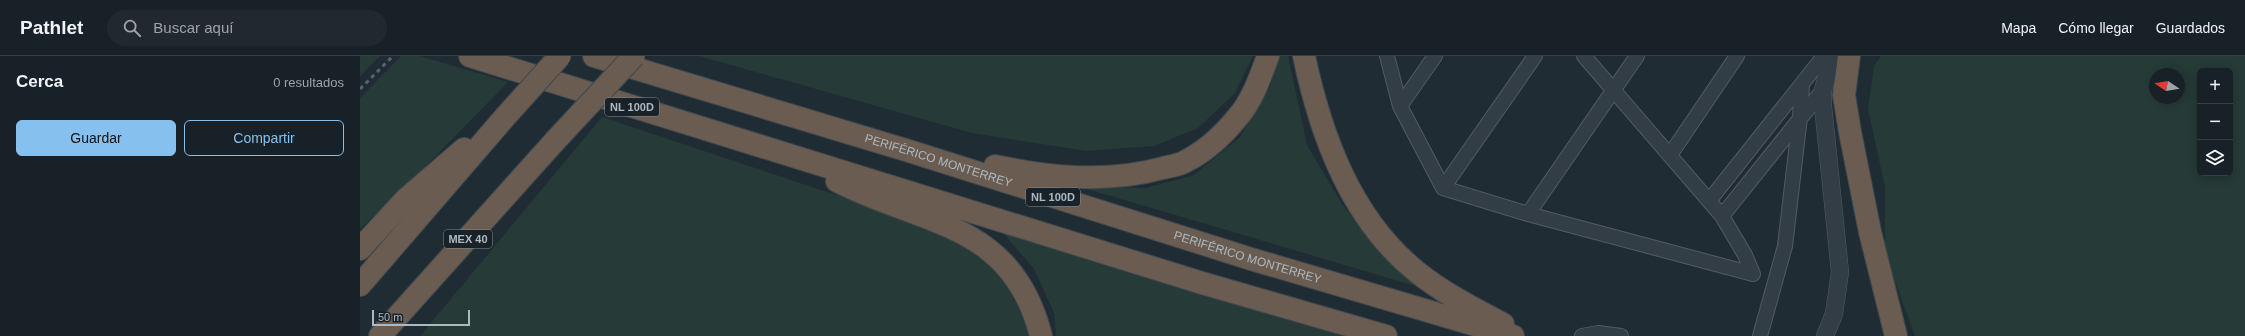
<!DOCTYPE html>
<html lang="es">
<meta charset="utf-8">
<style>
:root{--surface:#182127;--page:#21292f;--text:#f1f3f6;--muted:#9fa3a7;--line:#363e44;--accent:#85c0ef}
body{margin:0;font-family:Helvetica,sans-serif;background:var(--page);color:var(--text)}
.controls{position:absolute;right:12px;top:12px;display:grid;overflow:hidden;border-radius:6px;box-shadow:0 2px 10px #0003}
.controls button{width:36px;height:36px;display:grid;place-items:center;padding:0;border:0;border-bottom:1px solid var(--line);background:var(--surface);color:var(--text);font:20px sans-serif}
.compass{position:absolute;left:1789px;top:12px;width:36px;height:36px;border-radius:50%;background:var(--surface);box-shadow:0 2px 10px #0003;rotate:282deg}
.scale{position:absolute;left:12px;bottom:10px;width:98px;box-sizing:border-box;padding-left:4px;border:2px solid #adb9c2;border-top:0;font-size:11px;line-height:14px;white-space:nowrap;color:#adb9c2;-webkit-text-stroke:3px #192229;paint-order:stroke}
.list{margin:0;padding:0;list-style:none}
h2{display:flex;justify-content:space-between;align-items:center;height:52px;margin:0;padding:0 16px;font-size:17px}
h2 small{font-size:13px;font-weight:400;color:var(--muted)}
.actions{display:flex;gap:8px;padding:12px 16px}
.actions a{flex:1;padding:9px 0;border:1px solid var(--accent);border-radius:6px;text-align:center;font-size:14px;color:var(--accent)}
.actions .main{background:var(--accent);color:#111}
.icon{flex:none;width:22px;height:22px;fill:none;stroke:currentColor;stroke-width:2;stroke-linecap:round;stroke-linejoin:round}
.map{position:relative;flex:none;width:1885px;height:280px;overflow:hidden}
header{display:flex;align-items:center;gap:24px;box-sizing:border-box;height:56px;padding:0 20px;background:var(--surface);border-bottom:1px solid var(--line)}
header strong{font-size:19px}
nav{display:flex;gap:22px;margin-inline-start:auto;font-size:14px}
.search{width:280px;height:36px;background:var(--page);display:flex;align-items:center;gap:10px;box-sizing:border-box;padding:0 14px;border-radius:22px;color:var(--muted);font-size:15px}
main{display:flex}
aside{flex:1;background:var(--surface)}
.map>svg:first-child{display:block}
.green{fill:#263a37;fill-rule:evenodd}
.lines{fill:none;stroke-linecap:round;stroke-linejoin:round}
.minor-casing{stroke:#515b63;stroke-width:16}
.tertiary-casing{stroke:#515b63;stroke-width:18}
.motorway-casing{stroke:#3e484f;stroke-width:24}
.minor{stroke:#333d45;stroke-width:14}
.tertiary{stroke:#333d45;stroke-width:17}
.motorway{stroke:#6a5c51;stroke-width:22}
.rail{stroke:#57646d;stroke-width:3;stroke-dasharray:4 4;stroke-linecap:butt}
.motorway-bridge-casing{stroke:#3e484f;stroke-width:24;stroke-linecap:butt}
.motorway-bridge{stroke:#6a5c51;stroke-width:22}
.labels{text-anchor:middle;stroke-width:4;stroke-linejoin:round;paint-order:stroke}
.shield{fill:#192229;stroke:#818c94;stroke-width:1}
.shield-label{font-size:11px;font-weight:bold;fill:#adb9c2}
.street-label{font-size:12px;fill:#adb9c2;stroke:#192229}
</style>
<header>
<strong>Pathlet</strong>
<div class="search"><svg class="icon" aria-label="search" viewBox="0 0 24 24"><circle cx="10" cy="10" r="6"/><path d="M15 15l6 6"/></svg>Buscar aquí</div>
<nav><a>Mapa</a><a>Cómo llegar</a><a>Guardados</a></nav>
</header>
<main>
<aside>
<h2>Cerca<small>0 resultados</small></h2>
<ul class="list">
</ul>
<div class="actions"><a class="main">Guardar</a><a>Compartir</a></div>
</aside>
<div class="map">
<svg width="1885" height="280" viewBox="0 0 1885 280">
<rect width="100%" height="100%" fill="#202c34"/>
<path class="green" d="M0,0H20L0,20Z
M41,0H60L148,26L64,112L0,173V42Z
M339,0H893L875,37L838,72L794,90L727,95L612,77Z
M917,0H928L947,89L982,148L1020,198L1069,234L717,130L785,132L834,119L880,81L911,29Z
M1521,0H1885V280H1555L1525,197V131L1508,53L1514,10ZM1840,15H1870V117H1840ZM1795,18H1819V42H1795Z
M242,61L566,169C581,177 601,184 615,194C645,217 662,243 670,280H60Z
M638,171L994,280H696L694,257L674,213Z"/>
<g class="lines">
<defs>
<path id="minor" d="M1027,0L1040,50L1083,132L1168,158L1393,218
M1224,0L1362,160L1385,199L1393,218
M1040,50L1075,0
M1310,99L1377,0
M1083,132L1175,0
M1349,145L1464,0
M1168,158L1277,0
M1362,160L1463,34
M1222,280L1238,277L1261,280
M1400,280L1425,190L1440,61L1442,28"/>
<path id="tertiary" d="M1465,280L1474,258L1480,216L1463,50V34L1472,0"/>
<g id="motorway">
<path d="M110,0L842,227L1026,280"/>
<path id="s1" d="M234,0L549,95L891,203L1153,280"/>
<path d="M944,0C961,80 991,163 1057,216C1083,237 1113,252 1143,268"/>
<path d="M1489,0L1484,39L1490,76L1510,176L1536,280"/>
<path d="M635,110C691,122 748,127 803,112C811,110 820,109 826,105C846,95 863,79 877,62C892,45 900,22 908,0"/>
<path d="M477,125C564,170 652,165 681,280"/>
<path d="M0,193L46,143L104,93"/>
<path d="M0,229L145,61"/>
<path d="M20,280L194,86"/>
</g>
</defs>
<use href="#minor" class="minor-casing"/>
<use href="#tertiary" class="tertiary-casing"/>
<use href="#motorway" class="motorway-casing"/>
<use href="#minor" class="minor"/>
<use href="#tertiary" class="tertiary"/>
<use href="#motorway" class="motorway"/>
<path class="rail" d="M0,33L33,0"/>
<defs>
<path id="motorway-bridge" d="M145,61L200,0
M194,86L274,0"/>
</defs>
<use href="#motorway-bridge" class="motorway-bridge-casing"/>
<use href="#motorway-bridge" class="motorway-bridge"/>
</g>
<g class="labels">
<g class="shield">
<rect x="245" y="42" width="54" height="18" rx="3"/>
<rect x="666" y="132" width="54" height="18" rx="3"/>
<rect x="84" y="174" width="48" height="18" rx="3"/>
</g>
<g class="shield-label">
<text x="272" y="55">NL 100D</text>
<text x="693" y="145">NL 100D</text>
<text x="108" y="187">MEX 40</text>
</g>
<g class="street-label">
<text dy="4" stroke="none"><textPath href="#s1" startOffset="360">PERIFÉRICO MONTERREY</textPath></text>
<text dy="4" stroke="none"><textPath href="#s1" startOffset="684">PERIFÉRICO MONTERREY</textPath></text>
</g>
</g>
</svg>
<div class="controls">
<button>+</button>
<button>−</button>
<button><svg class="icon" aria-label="layers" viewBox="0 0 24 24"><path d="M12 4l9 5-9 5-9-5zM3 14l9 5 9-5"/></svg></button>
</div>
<svg class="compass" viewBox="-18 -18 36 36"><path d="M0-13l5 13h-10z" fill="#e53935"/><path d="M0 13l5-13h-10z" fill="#9fa3a7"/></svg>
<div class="scale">50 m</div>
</div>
</main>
